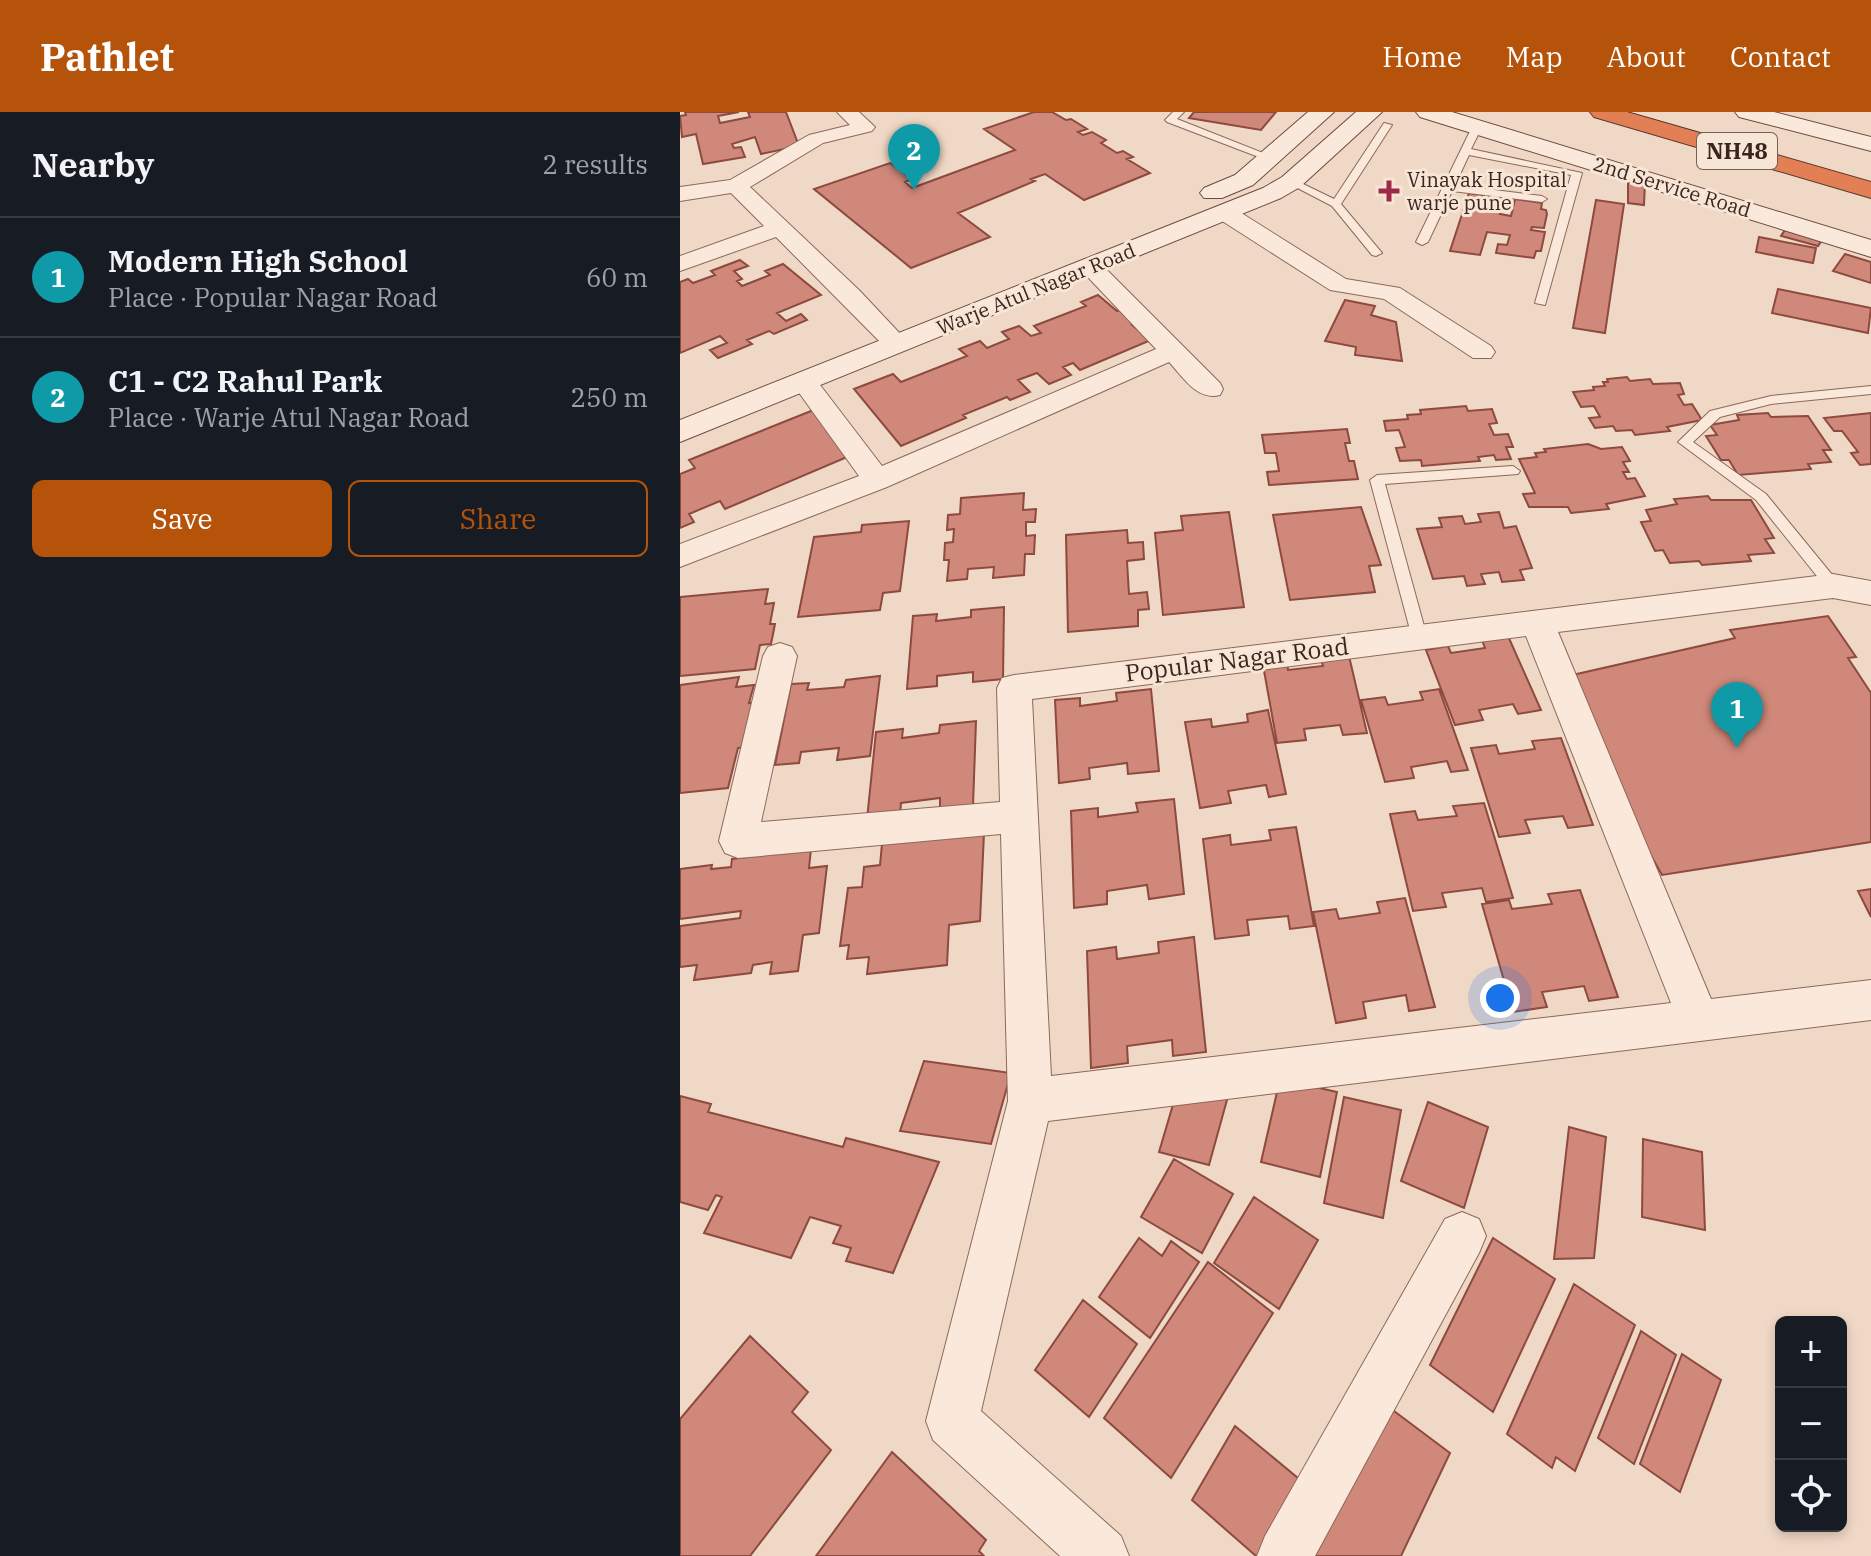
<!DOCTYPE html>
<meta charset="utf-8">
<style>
:root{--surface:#171b24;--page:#242831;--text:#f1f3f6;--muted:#9ea1a6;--line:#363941;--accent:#b45309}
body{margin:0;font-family:"IBM Plex Serif",serif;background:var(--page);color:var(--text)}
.controls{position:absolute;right:24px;bottom:24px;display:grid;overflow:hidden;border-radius:12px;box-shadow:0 4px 12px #0003}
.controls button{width:72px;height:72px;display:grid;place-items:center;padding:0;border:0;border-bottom:2px solid var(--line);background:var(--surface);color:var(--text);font:40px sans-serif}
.you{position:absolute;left:820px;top:886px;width:28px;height:28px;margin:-20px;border:6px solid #fff;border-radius:50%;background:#1a73e8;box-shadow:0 0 0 12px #1a73e833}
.badge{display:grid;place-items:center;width:52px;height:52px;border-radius:50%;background:var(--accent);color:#fff;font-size:26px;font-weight:700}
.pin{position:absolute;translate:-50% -66px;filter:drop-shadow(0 2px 4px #0008)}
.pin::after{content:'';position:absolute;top:42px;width:28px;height:24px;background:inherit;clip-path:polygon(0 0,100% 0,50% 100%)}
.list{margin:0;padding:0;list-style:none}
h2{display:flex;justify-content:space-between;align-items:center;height:104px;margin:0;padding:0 32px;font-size:34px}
h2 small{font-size:26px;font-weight:400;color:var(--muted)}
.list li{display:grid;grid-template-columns:52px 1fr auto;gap:24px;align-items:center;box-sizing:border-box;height:120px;padding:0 32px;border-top:2px solid var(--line)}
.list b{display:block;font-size:30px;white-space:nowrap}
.list p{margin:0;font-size:26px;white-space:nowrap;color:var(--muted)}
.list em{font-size:26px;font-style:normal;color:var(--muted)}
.actions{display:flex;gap:16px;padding:24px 32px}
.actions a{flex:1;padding:18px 0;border:2px solid var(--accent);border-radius:12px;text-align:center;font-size:28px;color:var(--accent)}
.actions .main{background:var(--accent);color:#fff}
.icon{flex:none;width:44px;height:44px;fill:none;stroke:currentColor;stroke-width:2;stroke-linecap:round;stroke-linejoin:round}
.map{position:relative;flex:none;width:1191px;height:1444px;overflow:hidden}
header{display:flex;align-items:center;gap:48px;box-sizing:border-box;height:112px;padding:0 40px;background:var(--accent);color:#fff}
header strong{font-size:38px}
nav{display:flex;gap:44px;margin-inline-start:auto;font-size:28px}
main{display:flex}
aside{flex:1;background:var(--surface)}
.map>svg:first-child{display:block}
.building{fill:#d0887a;stroke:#8d4a3f;stroke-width:2}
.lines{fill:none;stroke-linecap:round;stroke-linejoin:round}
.lane-casing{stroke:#8c685a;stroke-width:2}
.street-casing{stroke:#8c685a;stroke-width:2}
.secondary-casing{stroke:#6e493e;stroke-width:2}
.highway-casing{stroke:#5a382f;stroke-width:2}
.lane{fill:#fae8da;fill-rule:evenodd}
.street{fill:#fae8da;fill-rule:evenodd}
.secondary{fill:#fae8da;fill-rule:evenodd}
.highway{fill:#e27f54;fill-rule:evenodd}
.poi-dot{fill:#9e2847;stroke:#f7e5d6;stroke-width:3}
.labels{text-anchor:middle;stroke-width:6;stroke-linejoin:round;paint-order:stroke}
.far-poi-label{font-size:20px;fill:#3c251f;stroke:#f7e5d6;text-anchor:start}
.far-street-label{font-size:20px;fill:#3c251f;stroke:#f7e5d6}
.shield{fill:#f7e5d6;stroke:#745f56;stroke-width:2}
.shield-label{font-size:22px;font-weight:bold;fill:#3c251f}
.street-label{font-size:24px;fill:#3c251f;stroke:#f7e5d6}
</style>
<header>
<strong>Pathlet</strong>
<nav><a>Home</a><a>Map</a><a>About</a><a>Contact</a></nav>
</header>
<main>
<aside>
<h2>Nearby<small>2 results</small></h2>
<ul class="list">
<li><span class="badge" style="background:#0f9aa8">1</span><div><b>Modern High School</b><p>Place · Popular Nagar Road</p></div><em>60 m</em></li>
<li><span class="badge" style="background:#0f9aa8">2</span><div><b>C1 - C2 Rahul Park</b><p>Place · Warje Atul Nagar Road</p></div><em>250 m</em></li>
</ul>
<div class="actions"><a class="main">Save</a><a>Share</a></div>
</aside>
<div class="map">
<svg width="1191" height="1444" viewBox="0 0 1191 1444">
<rect width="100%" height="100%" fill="#f0d8c6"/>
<path class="building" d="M5,0H59L38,4L40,11L70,5L68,0H106L119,34L81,42L75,25L52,32L54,36L61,35L65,45L23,52L16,22L2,25L0,4L6,3Z
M354,0H372L386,8L391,7L407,17L398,20L403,23L412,20L426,28L421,31L437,41L443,39L453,45L447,47L470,61L404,88L365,62L351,67L355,69L278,101L310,125L231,156L134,77L210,51L232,67L225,70L232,76L335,38L304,17Z
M514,0H596L581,18L509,6Z
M948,69L965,70L964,93L948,91Z
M789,81L825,86L820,102L831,104L835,87L862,91L861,97L866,98L867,102L864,116L852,115L851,118L865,120L861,139H856L854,146L816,141L818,132L827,133L830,123L807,120L800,143L770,139Z
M916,88L944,92L925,221L893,216Z
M1105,118L1142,128L1138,134L1101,124Z
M1079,125L1136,136L1133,151L1076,140Z
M1165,142L1191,150V171L1153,159Z
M60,148L68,154L54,159L62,167L57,169L62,174L90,163L85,159L103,152L141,183L97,201L106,209L121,202L127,208L94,222L89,219L67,228L72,232L38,246L30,238L47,231L40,224L0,241V170L8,167L13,171L35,163L31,159Z
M1098,177L1191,196L1188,221L1092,201Z
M418,183L437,199L443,197L459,210L452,213L471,228L400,258L393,251L383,255L391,263L369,272L357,261L338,268L350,280L330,288L327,285L283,303L286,306L221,334L174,277L213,262L221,270L287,244L279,237L300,229L307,236L329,227L322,220L339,214L351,224L361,221L354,214L406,194L401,190Z
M665,188L695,194L691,203L716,210L722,249L675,243L676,235L645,229Z
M947,265L950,269L970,267L973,272L1000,271L1004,282L998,283L1004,293L1012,292L1022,308L987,315L990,319L955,323L952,318L936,319L933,314L915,316L909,306L920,305L914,294L901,295L893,280L914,278L913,275L925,274L923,270H928L927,267Z
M786,294L788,299L812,297L817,311L809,312L814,323L828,322L833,335H826L831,347L816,348L814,343L798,345L800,349L742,354L741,348L720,349L716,336L725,335L719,318L706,319L704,309L728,307L727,303L741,302L740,298Z
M136,297L174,342L45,397L40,389L9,402L14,410L0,416V362L15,356L9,348Z
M1088,301L1091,305L1128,304L1151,338H1143L1151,350L1128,352L1131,357L1058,363L1049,348H1041L1026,324L1037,323L1030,313L1059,308L1057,303Z
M1191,301V352L1180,353L1171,341L1178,340L1162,319H1154L1144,306Z
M667,317L670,331H665L669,349H674L678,367L589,373L587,360L599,359L596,341H585L582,323Z
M908,332L921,337L942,335L950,349L943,350L949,360H943L947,367L955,366L965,384L926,392L929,397L891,401L888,395H849L843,382L855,381L839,347L857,345L855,341L866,340L864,337Z
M344,381L343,398L356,397L355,410H346V424L355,423L354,442H345L344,463L313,466L314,455L288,457L287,467L267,469L269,448H264L265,431L273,430L274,417L267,418L268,403L280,402L281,386Z
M1028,384L1031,388H1071L1094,426L1085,427L1094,441L1068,443L1071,449L1022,453L1019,449L990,451L983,438L975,439L961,410L971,409L966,398L997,392L994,387Z
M681,395L701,453L689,454L695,480L610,488L593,403Z
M549,400L564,495L483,503L475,421L503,418L501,404Z
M819,400L824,416L836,414L852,456L840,458L844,468L822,470L819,460L801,462L805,472L787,474L784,464L753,467L737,417L762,415L759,406L782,404L785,412L801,410L798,402Z
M229,409L220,479L203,481L200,498L118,505L134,425L181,420L182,413Z
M447,418L448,431L463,430L464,447L447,449L449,482L467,480L469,497L458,498V514L388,520L386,423Z
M88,477L85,492L94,491L90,512H95L91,532L80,533L75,557L0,564V485Z
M324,495L323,567L293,570V560L257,564V574L227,577L233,504L257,502L256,509L291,505V498Z
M1148,504L1176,545L1168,546L1191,581V730L982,763L961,726L888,564L1055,526L1050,518Z
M828,524L861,598L838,602L833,592L799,598L803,608L775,613L746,538L768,534L771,541L805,536L802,528Z
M669,544L687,621L663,623L660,613L624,617L626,628L597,631L583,553L607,550L608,558L643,554L641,547Z
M200,564L190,644L157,648L159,636L121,640L119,651L95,653L111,572L129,571L127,578L164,575L166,568Z
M59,565L56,575L74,573L69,591L80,590L69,635L58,636L48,676L0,681V573Z
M471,577L479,659L448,662L447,651L409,656L410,667L379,671L375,588L400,586V594L437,589L436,581Z
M759,577L788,658L771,660L767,649L731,655L734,666L705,670L681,588L705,585L708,593L743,588L740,580Z
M588,598L606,682L589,685L586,673L548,679L551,691L520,696L505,610L531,607L532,615L568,610L567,602Z
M296,609L293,694L260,699V686L221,691L220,703L187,707L196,620L223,617L222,626L259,621L260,613Z
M881,626L913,713L888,716L883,704L845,708L850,721L819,725L791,636L816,633L819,642L855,637L852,629Z
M494,687L504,782L469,787L467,773L427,779V792L394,796L391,699L418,696V705L458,700L456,691Z
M804,691L833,786L806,790L802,776L762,781L766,795L733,799L710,702L735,699L738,708L777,704L773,694Z
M616,715L634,814L610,817L608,804L567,808L569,823L535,827L523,727L550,723L551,733L591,728L589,718Z
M304,721L300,809L269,813L267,853L187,862L189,845L167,847L169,833L160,834L168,776L182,775L184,755L200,753L202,732Z
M131,737L129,756L147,754L139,821L123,823L118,859L90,862L92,850L73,853L71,861L14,868L17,853L0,855V814L60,806L61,799L0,807V757L32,753L31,757L51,755L52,747Z
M1191,777V805L1178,779Z
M900,778L938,885L909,889L904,874L862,880L867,895L833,900L802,792L829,788L832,797L872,792L868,782Z
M725,786L755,895L729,899L726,883L683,890L686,906L656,911L633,800L656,797L659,807L700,801L697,790Z
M514,825L526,940L493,944L492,928L447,934L448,951L411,956L407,839L436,835L437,847L479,841L478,830Z
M244,949L331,961L311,1032L220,1019Z
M600,967L657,980L640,1065L581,1050Z
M550,977L529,1053L479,1040L497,979Z
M0,984L31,992L28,1000L163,1035L166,1026L259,1050L213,1161L166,1149L171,1136L153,1131L161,1114L130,1105L111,1146L24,1121L42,1085L36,1083L28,1098L0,1090Z
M664,985L721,998L703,1106L644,1091Z
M748,990L808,1015L784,1096L721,1069Z
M889,1015L926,1025L914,1146L874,1147Z
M963,1027L1022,1040L1025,1118L962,1105Z
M494,1047L553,1082L522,1141L461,1105Z
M574,1085L638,1128L599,1197L534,1151Z
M459,1126L482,1144L491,1129L519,1150L470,1226L419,1185Z
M813,1126L875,1167L813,1300L750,1253Z
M528,1150L593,1201L491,1366L424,1306Z
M894,1172L955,1213L895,1359L876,1345L872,1356L827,1322Z
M403,1188L457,1232L409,1305L355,1258Z
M961,1219L996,1243L954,1352L918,1326Z
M70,1224L128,1280L112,1300L151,1338L70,1444H0V1307Z
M1002,1242L1041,1268L1000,1380L960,1352Z
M710,1296L770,1341L721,1444H633Z
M555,1314L624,1371L585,1444H576L512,1388Z
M212,1340L306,1428L299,1439L304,1444H136Z"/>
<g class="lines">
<defs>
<path id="lane" d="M493,0H504L497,7L593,45L584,47L487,10L485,8Z
M704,11L712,13L661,92L702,141L696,144L692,143L652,94L606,70L615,68L654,87Z
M797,12L802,15L791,37L902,61L865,193L855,191L891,63L789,43L775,73L862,84L867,87L862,90L772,79L748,130L742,133L736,130L792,15Z
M1191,274V282L1091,292L1040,305L1013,330L1086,382L1158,470V478H1148L1076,388L998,330L1030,299L1091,284Z
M833,354L840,359L838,362L705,372L747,525L739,531L733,529L690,368L697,363Z"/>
<path id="street" d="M157,0H179L195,15L192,19L143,31L70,75L179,178L226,228L230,233L226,238H208L96,125L0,159V144L84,114L51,81L0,89V75L50,68L129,23L170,13Z
M547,95L555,97L666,167L720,176L811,234L815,240L811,246H793L704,187L650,178L539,107L536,102L539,97Z
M411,148L419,150L540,271L543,277L540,283C517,289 503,265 489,250L207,375L0,455V432L179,364L112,271L116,265H134L202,354L476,237L403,160L399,155L403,150Z
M1153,462L1191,469V493L1153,486L878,520L1031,887L1191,868V908L368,1009L301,1299L441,1424L449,1444H380L253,1328L246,1309L328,989L321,722L58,746L45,741L39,729L83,544L88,535L100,531L112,535L117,544L81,710L320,690L317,576L322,566L334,563ZM846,524L991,891L371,964L352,587Z
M782,1100L799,1107L806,1124L799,1141L635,1444H577L585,1424L765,1107Z"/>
<path id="secondary" d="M628,0H654L573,73L542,86H524L520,81L524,76L555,63Z
M676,0H702L620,75L601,86L0,330V308L583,76L602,65Z
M736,0H772L1191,128V145L740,5Z
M1055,0H1094L1191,25V39L1059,5Z"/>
<path id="highway" d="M910,0H947L1191,70V86L914,5Z"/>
</defs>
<use href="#lane" class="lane-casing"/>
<use href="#street" class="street-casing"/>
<use href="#secondary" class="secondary-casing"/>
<use href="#highway" class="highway-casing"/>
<use href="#lane" class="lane"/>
<use href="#street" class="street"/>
<use href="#secondary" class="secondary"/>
<use href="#highway" class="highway"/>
</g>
<path class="poi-dot" d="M705 67h8v8h8v8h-8v8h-8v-8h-8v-8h8z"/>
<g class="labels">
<g class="far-poi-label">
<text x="727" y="75">Vinayak Hospital<tspan x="727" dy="23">warje pune</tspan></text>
</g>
<g class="far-street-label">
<text transform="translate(992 75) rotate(17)" y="7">2nd Service Road</text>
<text transform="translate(356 177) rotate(-22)" y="7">Warje Atul Nagar Road</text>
</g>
<rect class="shield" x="1017" y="21" width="80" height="36" rx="6"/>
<g class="shield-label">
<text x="1057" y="47">NH48</text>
</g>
<g class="street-label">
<text transform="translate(557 548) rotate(-7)" y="8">Popular Nagar Road</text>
</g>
</g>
</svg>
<div class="controls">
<button>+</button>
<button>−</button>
<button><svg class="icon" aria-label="locate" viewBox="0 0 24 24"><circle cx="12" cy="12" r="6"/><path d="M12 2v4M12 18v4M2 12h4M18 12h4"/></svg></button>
</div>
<div class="you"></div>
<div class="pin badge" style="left:1057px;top:636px;background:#0f9aa8">1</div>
<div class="pin badge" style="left:234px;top:78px;background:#0f9aa8">2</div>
</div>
</main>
